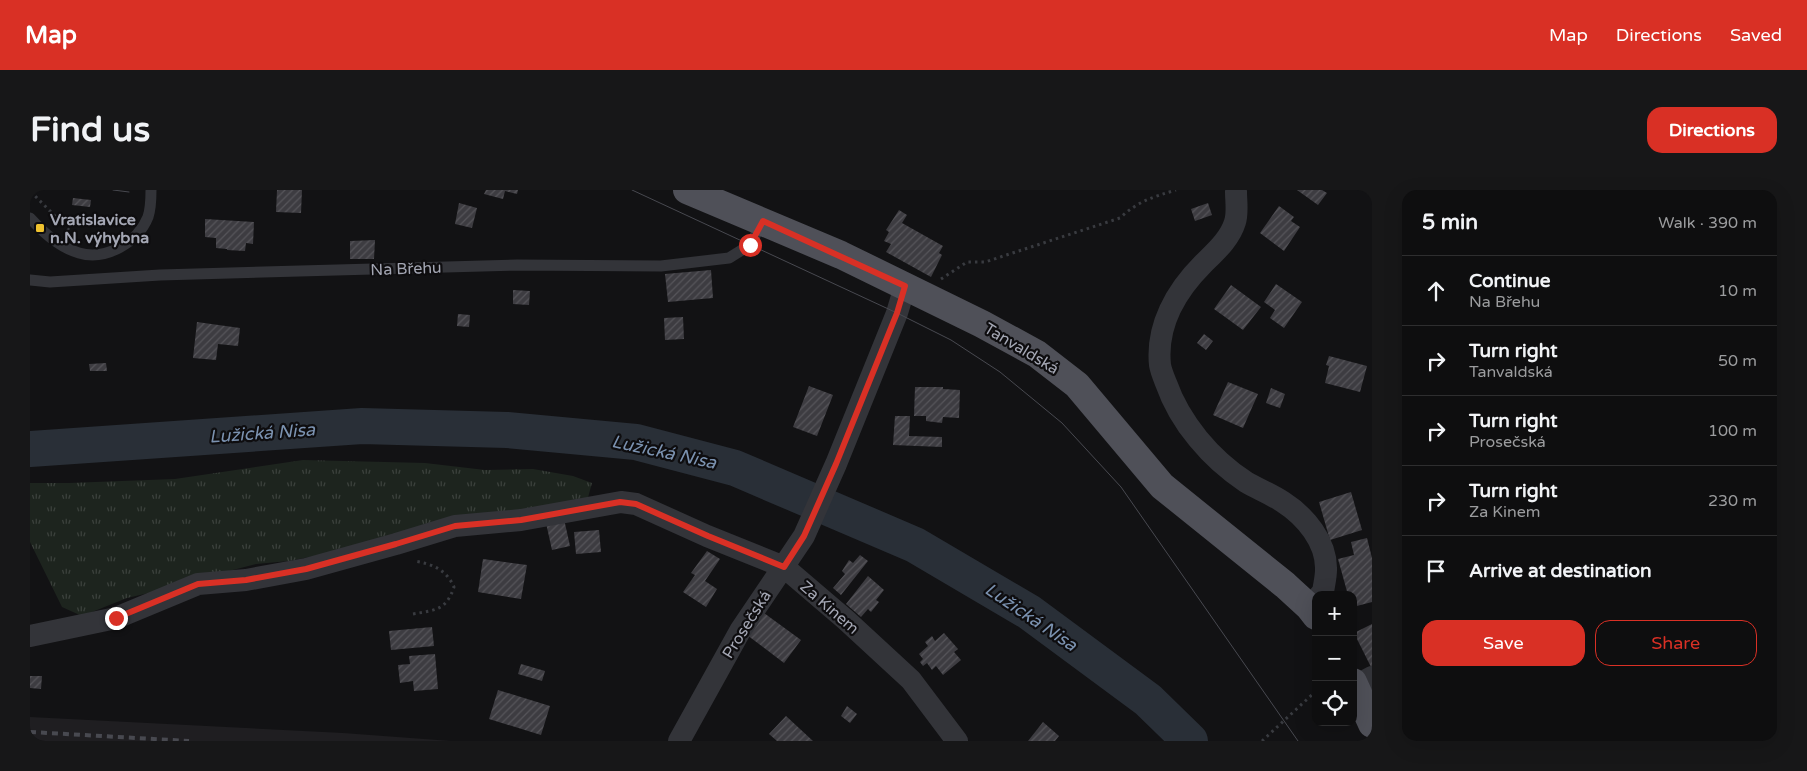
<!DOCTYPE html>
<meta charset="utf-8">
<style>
:root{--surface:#0e0e0f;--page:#171718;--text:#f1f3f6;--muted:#9b9c9e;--line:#2e2e2f;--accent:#d93025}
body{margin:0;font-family:"Varela Round",sans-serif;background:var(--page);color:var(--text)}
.controls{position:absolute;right:15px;bottom:15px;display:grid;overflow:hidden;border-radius:10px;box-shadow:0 5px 20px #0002}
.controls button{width:45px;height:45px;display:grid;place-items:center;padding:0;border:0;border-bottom:1px solid var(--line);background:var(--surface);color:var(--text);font:25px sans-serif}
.stop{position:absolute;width:15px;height:15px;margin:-11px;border:4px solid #d93025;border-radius:50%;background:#fff}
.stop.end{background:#d93025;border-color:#fff;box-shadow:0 1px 5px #0008}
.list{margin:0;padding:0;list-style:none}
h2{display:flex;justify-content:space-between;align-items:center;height:65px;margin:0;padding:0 20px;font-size:21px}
h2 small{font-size:16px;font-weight:400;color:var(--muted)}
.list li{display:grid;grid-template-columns:32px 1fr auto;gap:15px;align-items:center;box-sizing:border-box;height:70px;padding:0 20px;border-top:1px solid var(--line)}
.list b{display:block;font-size:19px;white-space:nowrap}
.list p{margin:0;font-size:16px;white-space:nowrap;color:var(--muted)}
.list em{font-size:16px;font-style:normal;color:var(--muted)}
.actions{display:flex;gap:10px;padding:15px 20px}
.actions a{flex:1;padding:11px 0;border:1px solid var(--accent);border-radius:15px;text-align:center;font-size:18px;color:var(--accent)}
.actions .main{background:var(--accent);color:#fff}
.icon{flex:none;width:28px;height:28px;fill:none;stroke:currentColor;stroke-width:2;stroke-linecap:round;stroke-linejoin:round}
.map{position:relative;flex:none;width:1342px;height:551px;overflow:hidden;border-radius:15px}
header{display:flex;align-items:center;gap:30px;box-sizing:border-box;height:70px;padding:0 25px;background:var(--accent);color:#fff}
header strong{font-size:24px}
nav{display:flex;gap:28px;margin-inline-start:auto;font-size:18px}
.intro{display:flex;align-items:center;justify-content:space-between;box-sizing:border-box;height:120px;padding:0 30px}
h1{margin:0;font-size:35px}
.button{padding:12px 22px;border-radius:15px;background:var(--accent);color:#fff;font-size:18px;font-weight:700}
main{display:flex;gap:30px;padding:0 30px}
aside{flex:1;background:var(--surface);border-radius:15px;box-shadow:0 5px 20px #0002}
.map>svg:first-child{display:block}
.built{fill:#1f1e21}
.grass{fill:url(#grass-tufts)}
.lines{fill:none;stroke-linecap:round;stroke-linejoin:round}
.river{stroke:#292f37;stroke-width:36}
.building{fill:url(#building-hatch)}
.path{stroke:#393b40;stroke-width:3;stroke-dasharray:2.5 4;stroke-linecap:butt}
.lane{stroke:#333439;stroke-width:11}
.street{stroke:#333439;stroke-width:22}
.primary{stroke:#4f5058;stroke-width:28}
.tram{stroke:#484950;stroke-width:1}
.rail{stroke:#484950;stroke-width:4;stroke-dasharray:6 5;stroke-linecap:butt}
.route{stroke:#d93025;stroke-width:6}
.poi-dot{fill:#efc22f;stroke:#0e0d0f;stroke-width:2}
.labels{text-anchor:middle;stroke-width:4.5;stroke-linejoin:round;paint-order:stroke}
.poi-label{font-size:16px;font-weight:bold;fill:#a4a7b4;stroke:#0e0d0f;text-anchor:start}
.street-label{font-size:16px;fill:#a4a7b4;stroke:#0e0d0f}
.water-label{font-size:18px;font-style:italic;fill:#7b92b0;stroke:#0e0d0f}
</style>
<header>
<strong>Map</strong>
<nav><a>Map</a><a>Directions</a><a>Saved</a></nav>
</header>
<div class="intro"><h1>Find us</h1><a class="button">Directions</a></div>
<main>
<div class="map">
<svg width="1342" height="551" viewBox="0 0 1342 551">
<defs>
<pattern id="grass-tufts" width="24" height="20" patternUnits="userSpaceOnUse" patternTransform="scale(1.25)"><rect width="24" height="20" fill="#1d241e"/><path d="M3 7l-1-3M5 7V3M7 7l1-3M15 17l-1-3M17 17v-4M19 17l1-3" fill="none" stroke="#3b413c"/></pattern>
<pattern id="building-hatch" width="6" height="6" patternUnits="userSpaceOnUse" patternTransform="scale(1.25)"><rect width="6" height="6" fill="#3d3c41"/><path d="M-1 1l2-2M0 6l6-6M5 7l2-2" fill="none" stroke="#56555a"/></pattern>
</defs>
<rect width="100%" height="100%" fill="#121214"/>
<path class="built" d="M0,527L313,543L421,551H0Z"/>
<path class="grass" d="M273,270L395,273L455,280L503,279L543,286L562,293L557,311L259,371L226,374L195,382L162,393L97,408L52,426L32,417L0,352V293H39L145,289Z"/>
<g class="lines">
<path class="river" d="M0,259L332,236L477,240L606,252L705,278L885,355L999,422L1118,510L1160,551"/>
</g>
<path class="building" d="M247,0H272L271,23L246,22Z
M456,0H488L487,4L475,1L473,9L454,4Z
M1267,0H1292L1297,3L1288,15Z
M43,8L61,10L60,17L42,15Z
M429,13L447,18L442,38L425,34Z
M1178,13L1182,25L1165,31L1161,19Z
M1249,16L1264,27L1261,31L1270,37L1254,61L1230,43Z
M869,20L877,25L872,33L913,56L909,63L912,65L901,87L856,62L861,54L854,51L859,42L856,40Z
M175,29L224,32L223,54L216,53L215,61L197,60V59L186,58V48L175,47Z
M345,50L344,69H320V51Z
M681,80L683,108L638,112L635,84Z
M1246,94L1272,112L1254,138L1240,128L1245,120L1234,112Z
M1201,95L1231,117L1213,140L1184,119Z
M483,100L500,101L499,115L483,114Z
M428,124L440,125L439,137L427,136Z
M653,127L654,149L635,150L634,128Z
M167,132L210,138L208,156L188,154L186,170L163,168Z
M1174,144L1183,151L1176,160L1167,153Z
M1299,166L1337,176L1330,202L1295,193L1299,176L1296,175Z
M76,173L77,181H60L59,174Z
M1198,192L1228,204L1213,238L1183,225Z
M779,196L803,205L787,246L763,237Z
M885,197H913V199L930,200L929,228L913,227L912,233L896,231V226H884Z
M1241,198L1255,204L1250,218L1236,213Z
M865,226H880L879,246L912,247V257L863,255Z
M1321,302L1332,340L1300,350L1289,312Z
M534,329L540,356L522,360L516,333Z
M569,340L571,362L546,364L544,342Z
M1337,348L1342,368V412L1323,417V405H1318L1308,369L1324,365L1321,352Z
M677,361L690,369L675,391L687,399L676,417L653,402L665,385L661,383Z
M830,365L838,371L811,405L803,398L815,384L812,381L819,370L823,373Z
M453,369L497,375L491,409L448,402Z
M838,386L854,400L846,410L849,412L841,422L838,419L831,427L816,414Z
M734,423L771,450L754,473L717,445Z
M1342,434V479L1324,443Z
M402,437L404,456L361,460L359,441Z
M914,443L928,459L924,462L931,470L913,485L906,476L902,480L897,473L893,476L890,472L893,469L889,464L898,456L895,452L902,446L905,451Z
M405,464L408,499L384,501L383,491L370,493L368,475L380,474L379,466Z
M491,474L515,481L512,491L488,484Z
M0,486H12L11,499L0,498Z
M468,500L520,516L511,545L459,529Z
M817,516L827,524L820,533L811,526Z
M756,526L783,551H747L739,544Z
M1013,532L1029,546L1025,551H998Z"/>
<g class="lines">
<path class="path" d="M4,0L5,6L39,40
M911,89L937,72H955L1090,28C1108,11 1123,7 1146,0
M383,424C405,420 416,421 424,397C416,379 402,374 384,371
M1232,551L1286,501"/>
<path class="lane" d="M0,28C14,43 29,57 49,63C76,71 108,52 118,27C121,18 121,9 121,0
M0,90L20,92L130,85L487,75L631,76L699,68L720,55L733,31"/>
<path class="street" d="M1206,2C1206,11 1208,23 1205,32C1200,49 1185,62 1173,74C1146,101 1126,136 1130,175C1131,181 1134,188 1136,193C1150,233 1181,269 1216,292C1228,299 1241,304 1253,312C1275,326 1297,352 1296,380C1296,387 1294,395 1293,402L1290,405
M0,446L86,428L168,394L216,390L276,379L366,354L425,336L491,330L591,312L606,314L677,346L754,377L816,430L881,490L927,551
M1325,496L1342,487
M649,551L710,441L774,346L806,274L867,123L875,96"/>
<path class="primary" d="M657,0L811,65L952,134L1007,164L1047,195L1132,296L1255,395L1279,417L1286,426
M1323,492L1342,534"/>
<path class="tram" d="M83,0L99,2
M602,0L867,123L921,150L970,182L1032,233L1091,297L1268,551"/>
<path class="rail" d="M0,542L159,551"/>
</g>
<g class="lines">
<path class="route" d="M86,428L168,394L216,390L276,379L366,354L425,336L491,330L590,312L606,314L678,346L754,377L774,346L806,274L867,123L875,96L733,31L720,55"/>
</g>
<rect class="poi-dot" x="5" y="33" width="10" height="10" rx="2.5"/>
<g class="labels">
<g class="poi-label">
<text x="20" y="35">Vratislavice<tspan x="20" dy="18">n.N. výhybna</tspan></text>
</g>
<g class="street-label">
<text transform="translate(376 78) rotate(-2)" y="6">Na Břehu</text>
<text transform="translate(992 158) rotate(31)" y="6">Tanvaldská</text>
<text transform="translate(800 417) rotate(41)" y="6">Za Kinem</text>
<text transform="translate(716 434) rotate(-58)" y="6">Prosečská</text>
</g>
<g class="water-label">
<text transform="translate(232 243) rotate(-4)" y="6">Lužická Nisa</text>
<text transform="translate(634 262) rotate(12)" y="6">Lužická Nisa</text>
<text transform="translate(1001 427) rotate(34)" y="6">Lužická Nisa</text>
</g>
</g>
</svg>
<div class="controls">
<button>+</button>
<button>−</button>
<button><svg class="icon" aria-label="locate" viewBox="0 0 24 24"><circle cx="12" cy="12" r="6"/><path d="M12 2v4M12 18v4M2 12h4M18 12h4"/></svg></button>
</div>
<div class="stop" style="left:720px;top:55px"></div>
<div class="stop end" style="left:86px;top:428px"></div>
</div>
<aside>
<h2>5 min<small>Walk · 390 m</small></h2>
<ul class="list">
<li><svg class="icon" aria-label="ahead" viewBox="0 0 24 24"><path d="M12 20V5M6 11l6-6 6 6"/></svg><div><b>Continue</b><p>Na Břehu</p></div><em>10 m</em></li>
<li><svg class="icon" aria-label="right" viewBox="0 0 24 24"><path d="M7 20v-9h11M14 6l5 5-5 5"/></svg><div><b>Turn right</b><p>Tanvaldská</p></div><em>50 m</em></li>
<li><svg class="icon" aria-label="right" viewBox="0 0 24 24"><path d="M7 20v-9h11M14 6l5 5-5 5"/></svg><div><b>Turn right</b><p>Prosečská</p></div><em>100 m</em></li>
<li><svg class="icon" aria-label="right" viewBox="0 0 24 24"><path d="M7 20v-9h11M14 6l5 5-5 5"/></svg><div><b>Turn right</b><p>Za Kinem</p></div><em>230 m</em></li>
<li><svg class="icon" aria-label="arrive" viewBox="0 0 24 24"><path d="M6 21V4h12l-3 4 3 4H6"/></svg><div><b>Arrive at destination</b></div></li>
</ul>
<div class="actions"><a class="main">Save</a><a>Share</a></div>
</aside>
</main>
